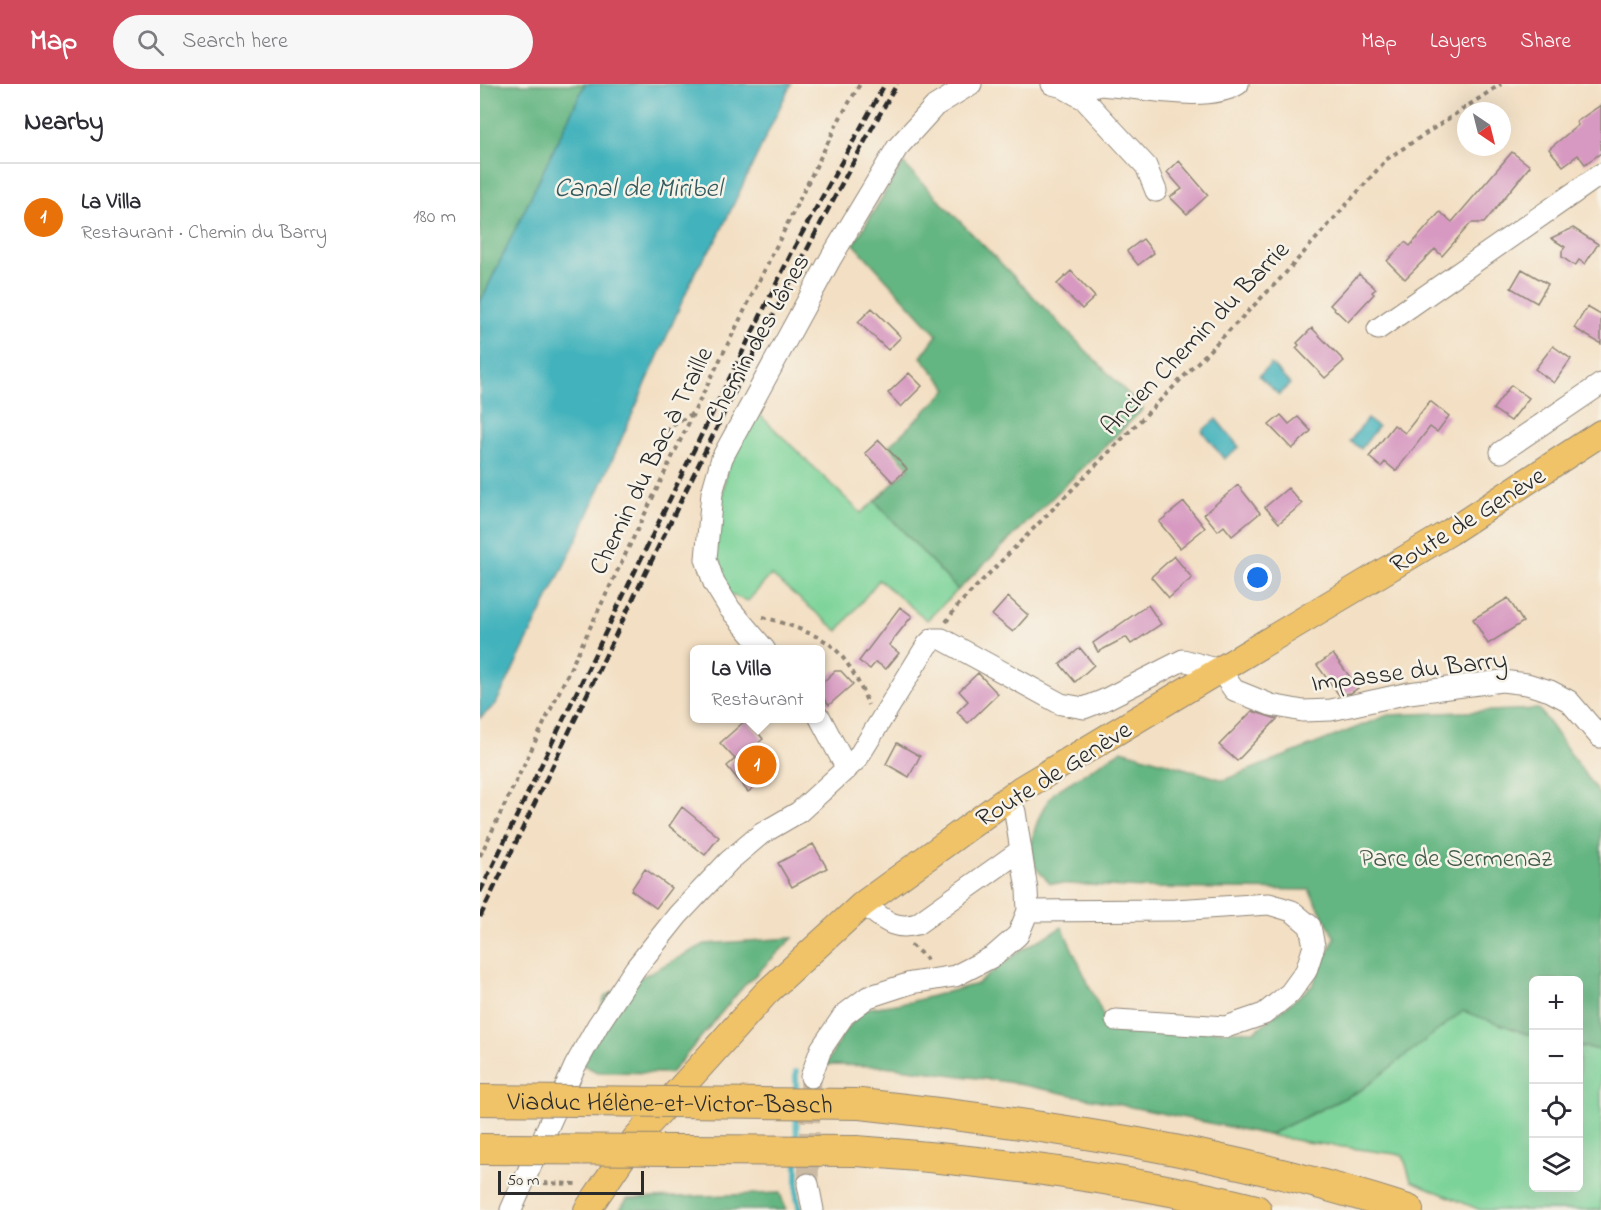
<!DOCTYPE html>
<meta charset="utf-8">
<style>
:root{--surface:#fff;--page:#f7f7f7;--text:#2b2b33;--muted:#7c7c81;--line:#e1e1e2;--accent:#d1495b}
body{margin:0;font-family:"Indie Flower",sans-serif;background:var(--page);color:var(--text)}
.controls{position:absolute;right:18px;bottom:18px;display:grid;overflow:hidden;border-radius:9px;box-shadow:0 6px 24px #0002}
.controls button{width:54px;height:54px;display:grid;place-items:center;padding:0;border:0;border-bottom:2px solid var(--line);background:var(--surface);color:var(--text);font:30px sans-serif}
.compass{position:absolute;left:977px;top:18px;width:54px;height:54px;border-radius:50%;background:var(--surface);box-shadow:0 6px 24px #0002;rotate:145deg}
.scale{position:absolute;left:18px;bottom:15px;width:146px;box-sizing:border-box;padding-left:6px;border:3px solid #2b2b2b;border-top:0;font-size:16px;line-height:21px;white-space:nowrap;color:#2b2b2b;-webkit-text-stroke:4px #f7f3e8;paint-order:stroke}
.you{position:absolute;left:778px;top:494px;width:21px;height:21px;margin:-15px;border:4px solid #fff;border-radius:50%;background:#1a73e8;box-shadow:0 0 0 9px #1a73e833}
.badge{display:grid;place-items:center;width:39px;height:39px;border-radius:50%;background:var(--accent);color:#fff;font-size:20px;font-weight:700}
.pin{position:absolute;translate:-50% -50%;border:3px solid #fff;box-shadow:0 2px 6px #0006}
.popup{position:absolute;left:210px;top:561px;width:135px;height:78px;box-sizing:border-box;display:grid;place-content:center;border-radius:9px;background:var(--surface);filter:drop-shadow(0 2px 4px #0005);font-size:20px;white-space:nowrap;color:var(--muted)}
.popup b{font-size:22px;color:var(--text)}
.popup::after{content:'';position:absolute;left:50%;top:100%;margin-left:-12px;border:12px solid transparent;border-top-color:var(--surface)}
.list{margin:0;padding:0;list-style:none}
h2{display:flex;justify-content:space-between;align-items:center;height:78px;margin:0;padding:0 24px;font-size:26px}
h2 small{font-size:20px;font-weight:400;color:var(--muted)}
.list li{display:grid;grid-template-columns:39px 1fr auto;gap:18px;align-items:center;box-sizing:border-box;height:108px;padding:0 24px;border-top:2px solid var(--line)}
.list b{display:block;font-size:22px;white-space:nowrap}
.list p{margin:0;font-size:20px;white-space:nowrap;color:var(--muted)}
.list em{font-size:20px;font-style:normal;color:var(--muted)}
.icon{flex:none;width:33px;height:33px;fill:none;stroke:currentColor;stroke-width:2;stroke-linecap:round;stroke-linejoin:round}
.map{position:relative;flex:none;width:1121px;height:1126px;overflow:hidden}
header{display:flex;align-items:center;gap:36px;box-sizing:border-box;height:84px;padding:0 30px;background:var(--accent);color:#fff}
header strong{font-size:28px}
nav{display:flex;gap:33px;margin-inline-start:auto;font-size:21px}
.search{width:420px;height:54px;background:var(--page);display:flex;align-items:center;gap:15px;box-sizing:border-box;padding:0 21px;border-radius:33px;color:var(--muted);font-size:22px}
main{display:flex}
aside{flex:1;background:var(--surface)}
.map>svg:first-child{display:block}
.green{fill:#7bd399;stroke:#537f62;stroke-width:1.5}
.forest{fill:#64b581;stroke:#487056;stroke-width:1.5}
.water{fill:#42b2bc;stroke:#366e74;stroke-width:1.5}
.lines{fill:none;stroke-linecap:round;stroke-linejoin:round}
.stream{stroke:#42b2bc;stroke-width:6}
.building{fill:#d799c1}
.minor-tunnel{stroke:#cbbba5;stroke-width:21;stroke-dasharray:21 10;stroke-linecap:butt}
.minor-casing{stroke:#8f8577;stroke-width:23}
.major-casing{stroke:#8f8577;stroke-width:28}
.highway-casing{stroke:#8f8577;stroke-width:32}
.path{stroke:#8f8577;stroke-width:4;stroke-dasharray:4.5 4.5;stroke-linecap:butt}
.minor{stroke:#fff;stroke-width:21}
.major{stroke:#f0c369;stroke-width:26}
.highway{stroke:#f0c369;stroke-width:30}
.rail{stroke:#2b2b2b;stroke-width:4.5;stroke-dasharray:9 4.5;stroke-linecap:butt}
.highway-bridge-casing{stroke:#8f8577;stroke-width:32;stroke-linecap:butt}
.highway-bridge{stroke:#f0c369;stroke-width:30}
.labels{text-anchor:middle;stroke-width:5;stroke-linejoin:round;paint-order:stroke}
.street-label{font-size:26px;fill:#2b2b2b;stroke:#f7f3e8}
.park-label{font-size:26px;fill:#435d4c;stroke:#f7f3e8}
.water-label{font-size:27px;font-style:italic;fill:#335a5e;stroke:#f7f3e8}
</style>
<header>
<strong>Map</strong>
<div class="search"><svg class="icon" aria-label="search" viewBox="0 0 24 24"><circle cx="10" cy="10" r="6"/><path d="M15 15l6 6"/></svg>Search here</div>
<nav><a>Map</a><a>Layers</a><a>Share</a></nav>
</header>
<main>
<aside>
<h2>Nearby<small></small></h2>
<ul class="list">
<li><span class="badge" style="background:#e8710a">1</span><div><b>La Villa</b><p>Restaurant · Chemin du Barry</p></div><em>180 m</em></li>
</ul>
</aside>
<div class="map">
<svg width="1121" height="1126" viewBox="0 0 1121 1126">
<rect width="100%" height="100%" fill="#f7f3e8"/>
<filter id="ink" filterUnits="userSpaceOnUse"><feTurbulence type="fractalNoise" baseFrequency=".0167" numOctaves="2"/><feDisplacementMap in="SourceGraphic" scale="12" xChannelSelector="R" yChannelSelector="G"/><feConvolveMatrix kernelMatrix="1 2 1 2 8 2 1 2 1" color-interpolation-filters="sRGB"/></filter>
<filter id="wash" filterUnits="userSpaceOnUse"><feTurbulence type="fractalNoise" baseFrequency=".008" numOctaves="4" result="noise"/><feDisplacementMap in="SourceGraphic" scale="24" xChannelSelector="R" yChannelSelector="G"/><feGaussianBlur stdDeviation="1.35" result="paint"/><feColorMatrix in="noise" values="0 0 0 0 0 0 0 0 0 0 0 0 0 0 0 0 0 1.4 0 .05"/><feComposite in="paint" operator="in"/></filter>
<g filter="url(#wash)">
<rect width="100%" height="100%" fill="#f3dfc3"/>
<path class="green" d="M277,330L281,332L381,429L395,417L478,506L447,536L399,496L358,547L291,491L268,517L248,510L233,467L249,371Z
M983,926L1053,952L1054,1104H1098L1099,962L1121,966V1126H1000L931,1097L923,1071L826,1058L788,1051L881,1006Z"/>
<path class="forest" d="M0,0H105L0,219Z
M423,79L663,325L478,506L395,417L429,384L409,362L468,305L441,273L457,251L374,160Z
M1059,625L1121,713V966L1099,962L1098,896H1054L1053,952L983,927L881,1006L788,1051L528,998L404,982L346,981L363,950L384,925L430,918L497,900L540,867L582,843L630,946L775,947L832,902L855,854L829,806L663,804L570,799C565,793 557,787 554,781C545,761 561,721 576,707L642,666L744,696L908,631Z
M313,854L262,904L191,989L117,988L101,980L125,912L225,860Z
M300,1109L306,1126H140L147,1115Z"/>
<path class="water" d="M105,0H311L237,155L216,186L100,449L16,620L0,634V219Z
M791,280L810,300L799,311L779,292Z
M736,335L759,363L744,375L722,347Z
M887,335L898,343L881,365L870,357Z"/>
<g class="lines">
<path class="stream" d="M316,988V1012
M316,1028L317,1060
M317,1076V1113L320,1126"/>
</g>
<g id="blocks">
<path class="building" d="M1121,21V69L1105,80L1098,71L1083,82L1069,65L1098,41L1096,38Z
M1032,68L1050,82L1004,139H991L962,172L955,165L925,195L907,177L925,158L930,162L960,128L972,138Z
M699,77L728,111L707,130L690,113L702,105L687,88Z
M1093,144L1118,160L1105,180L1099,176L1095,182L1082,173V167L1085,163L1071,154Z
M663,155L674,169L658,181L647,167Z
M1042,185L1068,200L1057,219L1031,204Z
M591,187L615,213L602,225L577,200Z
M879,190L896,205L892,208L894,210L868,238L850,221Z
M1107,223L1121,231V260L1094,244Z
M392,224L421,253L408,266L378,238Z
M832,244L864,277L845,294L816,264L819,261L817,259Z
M1073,262L1091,275L1074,299L1055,285Z
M429,289L442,302L421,323L408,309Z
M1031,301L1049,314L1031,337L1013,325Z
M950,317L969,332L957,348L950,343L916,387L905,378L901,383L889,373L914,341L925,349Z
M801,331L809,340L818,333L831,347L812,365L789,341Z
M399,356L427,385L413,398L385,369Z
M758,401L780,429L752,452L744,442L738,447L724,430Z
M808,404L822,420L799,439L785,423Z
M704,418L725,444L700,464L679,438Z
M694,472L712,494L689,514L671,493Z
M528,513L548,531L533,548L512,531Z
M1028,514L1043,538L1008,560L993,535Z
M668,521L681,540L651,560L646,553L618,568L613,559Z
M420,523L432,532L409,561L419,569L406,585L396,578L390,585L379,577Z
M600,564L614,581L595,598L580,580Z
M853,570L878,604L871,609L859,611L837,581Z
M355,587H361L373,600L349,621L340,610V601Z
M498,589L518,610L488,639L477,628L488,617L479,607Z
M772,627L797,635L757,677L739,661Z
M267,635L283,655L276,661L296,686L268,708L247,682L255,675L240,659Z
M417,659L440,672L429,693L406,680Z
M202,723L239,753L225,771L189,742Z
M333,760L347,784L312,803L298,779Z
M165,785L191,804L176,824L151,806Z"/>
</g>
</g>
<g filter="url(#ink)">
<use href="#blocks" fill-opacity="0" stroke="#8f8577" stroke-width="1.5"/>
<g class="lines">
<path class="minor-tunnel" d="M328,1100L331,993"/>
<defs>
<path id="minor" d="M572,0C589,6 600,1 617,1C655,2 727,20 758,0
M584,4L604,15L666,82L676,107
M898,245L1121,90
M1021,368L1121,300
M285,566L250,525L234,499L226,475L232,409L242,374L351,174L417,64L455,22L491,0
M340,634L367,685
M383,820C403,834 412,847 437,840L541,766
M548,827L695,826L789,820L812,827L830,842L834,862L826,887L810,909L784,930L746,943L636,936
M331,993L341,965L364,931L388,913L431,899L475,892L514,872L538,851L548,827L547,806L535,728L529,714
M328,1100L333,1126
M31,1126L95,982L118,941L155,885L198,831L249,777L281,750L319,728L377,675L447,561L453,555H462L581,620L604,624L622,617L703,576L740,586L754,606L791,621L823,627L851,626L929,609L1022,597L1047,600L1070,607L1089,617L1120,653"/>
<path id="major" d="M107,1126L155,1055L286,909L383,820L541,705L970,448L1121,349"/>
<path id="highway" d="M380,1020C566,1040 749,1068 928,1126
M376,1067C510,1077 645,1093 776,1126"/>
</defs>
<use href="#minor" class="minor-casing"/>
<use href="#major" class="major-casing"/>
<use href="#highway" class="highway-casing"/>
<path class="path" d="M177,373L189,344L213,329
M283,533C299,537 340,551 352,562C368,576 381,601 388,621
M466,538L479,520L802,193L907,75L1021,0
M0,772L214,328L360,34L380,0
M431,861L446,874L448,879
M64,1099L98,1100"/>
<use href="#minor" class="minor"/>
<use href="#major" class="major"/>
<use href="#highway" class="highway"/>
<path class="rail" d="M0,808L203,388L315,162L405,0
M0,833C82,663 163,492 247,323C302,214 356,106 417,0"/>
<defs>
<g id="highway-bridge">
<path id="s1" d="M0,1016L380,1020"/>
<path d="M0,1065L376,1067"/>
</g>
</defs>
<use href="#highway-bridge" class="highway-bridge-casing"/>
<use href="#highway-bridge" class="highway-bridge"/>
</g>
</g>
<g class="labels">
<g class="street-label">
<text transform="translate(714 253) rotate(-46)" y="9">Ancien Chemin du Barrie</text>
<text transform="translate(276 254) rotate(-61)" y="9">Chemin des Lônes</text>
<text transform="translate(170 376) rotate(-64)" y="9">Chemin du Bac à Traille</text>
<text transform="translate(987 435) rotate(-32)" y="9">Route de Genève</text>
<text transform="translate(929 586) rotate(-7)" y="9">Impasse du Barry</text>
<text transform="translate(573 689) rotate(-32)" y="9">Route de Genève</text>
<text dy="9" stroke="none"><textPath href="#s1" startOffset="190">Viaduc Hélène-et-Victor-Basch</textPath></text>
</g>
<g class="park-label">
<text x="976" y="782">Parc de Sermenaz</text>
</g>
<g class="water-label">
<text x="158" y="112">Canal de Miribel</text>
</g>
</g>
</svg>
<div class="controls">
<button>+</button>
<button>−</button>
<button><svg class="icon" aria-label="locate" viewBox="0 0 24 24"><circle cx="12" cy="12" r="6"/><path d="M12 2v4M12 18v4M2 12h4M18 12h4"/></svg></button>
<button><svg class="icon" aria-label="layers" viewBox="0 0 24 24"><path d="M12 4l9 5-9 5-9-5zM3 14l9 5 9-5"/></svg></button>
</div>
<svg class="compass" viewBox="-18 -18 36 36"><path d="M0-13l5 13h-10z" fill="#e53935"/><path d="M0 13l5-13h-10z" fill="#7c7c81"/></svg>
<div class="scale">50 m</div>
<div class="you"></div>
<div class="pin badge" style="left:277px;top:681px;background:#e8710a">1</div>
<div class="popup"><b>La Villa</b>Restaurant</div>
</div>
</main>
